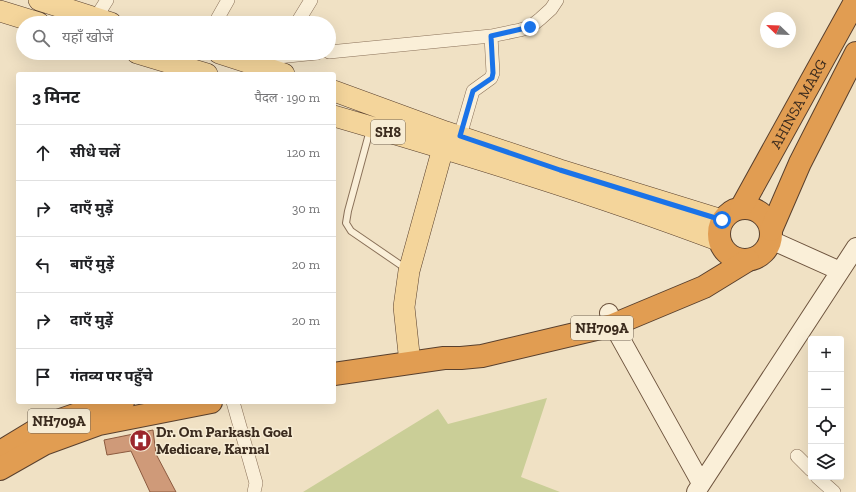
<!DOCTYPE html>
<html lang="hi">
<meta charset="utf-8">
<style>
:root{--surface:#fff;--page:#f2f2f2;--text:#202124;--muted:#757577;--line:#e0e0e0}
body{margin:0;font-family:"Zilla Slab","Noto Sans Devanagari",serif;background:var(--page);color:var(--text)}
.controls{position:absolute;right:12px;bottom:12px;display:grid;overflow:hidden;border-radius:4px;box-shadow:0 4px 16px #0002}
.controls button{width:36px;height:36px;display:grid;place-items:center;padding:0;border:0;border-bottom:1px solid var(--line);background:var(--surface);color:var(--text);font:20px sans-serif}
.compass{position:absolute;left:760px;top:12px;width:36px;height:36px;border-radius:50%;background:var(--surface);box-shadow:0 4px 16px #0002;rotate:293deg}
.stop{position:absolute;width:12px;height:12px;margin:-9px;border:3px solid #1a73e8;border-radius:50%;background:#fff}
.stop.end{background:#1a73e8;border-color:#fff;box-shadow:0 1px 4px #0008}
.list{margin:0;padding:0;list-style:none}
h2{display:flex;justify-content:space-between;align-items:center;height:52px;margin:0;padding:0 16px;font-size:17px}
h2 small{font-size:13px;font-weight:400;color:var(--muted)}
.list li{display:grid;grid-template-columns:26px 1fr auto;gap:12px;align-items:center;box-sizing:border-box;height:56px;padding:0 16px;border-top:1px solid var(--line)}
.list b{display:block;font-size:15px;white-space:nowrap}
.list em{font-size:13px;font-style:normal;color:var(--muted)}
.icon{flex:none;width:22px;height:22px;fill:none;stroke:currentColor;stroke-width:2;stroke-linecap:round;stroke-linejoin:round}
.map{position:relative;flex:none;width:856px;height:492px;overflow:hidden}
.search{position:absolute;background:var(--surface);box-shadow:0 4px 16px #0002;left:16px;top:16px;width:320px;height:44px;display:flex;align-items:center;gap:10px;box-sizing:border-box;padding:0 14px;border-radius:22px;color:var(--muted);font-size:15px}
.panel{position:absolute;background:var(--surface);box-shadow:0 4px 16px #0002;left:16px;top:72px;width:320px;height:332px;border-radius:4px}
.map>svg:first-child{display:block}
.green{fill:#cace97}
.building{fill:#cf9a79;stroke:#8b5a3f}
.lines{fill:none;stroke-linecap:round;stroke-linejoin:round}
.lane-casing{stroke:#8b725a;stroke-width:8}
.street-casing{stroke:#8b725a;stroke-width:14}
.secondary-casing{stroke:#6d533d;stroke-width:20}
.primary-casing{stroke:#59402e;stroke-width:22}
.highway-casing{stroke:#59402e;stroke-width:24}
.lane{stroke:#faefd8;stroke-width:6}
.street{stroke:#faefd8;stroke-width:13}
.secondary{stroke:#faefd8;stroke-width:18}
.primary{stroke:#f4d59b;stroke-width:21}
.highway{stroke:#e19d52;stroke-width:22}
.route{stroke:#1a73e8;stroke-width:5}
.labels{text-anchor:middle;stroke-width:3;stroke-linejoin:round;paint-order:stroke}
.shield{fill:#f7ecd4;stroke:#736555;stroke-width:1}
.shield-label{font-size:14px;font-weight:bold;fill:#3b2b1e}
.street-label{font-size:15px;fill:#3b2b1e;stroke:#f7ecd4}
.poi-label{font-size:15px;font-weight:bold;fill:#3b2b1e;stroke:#f7ecd4;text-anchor:start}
</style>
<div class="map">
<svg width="856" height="492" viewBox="0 0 856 492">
<rect width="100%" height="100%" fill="#f0e1c4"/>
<path class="green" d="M547,398L521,477L560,492H303L438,409L448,424Z"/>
<path class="building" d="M153,430L156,454L176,492H150L131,451L107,455L104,440Z"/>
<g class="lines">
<defs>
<path id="lane" d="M370,130L348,211L346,223L351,231L405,268"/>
<path id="street" d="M95,19L107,0
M215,23L228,0
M297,23L311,0
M329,52L491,36L520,30L530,27L540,19L551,9L557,0
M278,57L317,53
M460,136L473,91L491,78L493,73L491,36
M233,402L256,483L254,492
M797,456L811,470
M817,477L834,492"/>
<path id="secondary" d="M771,240L840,271
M609,313L613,325L701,483
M696,492L856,247"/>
<path id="primary" d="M39,0L111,23
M0,11L39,23
M137,53L207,74
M219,53L284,74
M334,91L446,132L560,170L722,220
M334,116C464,154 593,193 720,241
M410,363L404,307L409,271L443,148"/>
<g id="highway">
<circle cx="745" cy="234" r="26"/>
<path id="s1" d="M741,208L856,0"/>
<path d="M771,230L800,163L856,53"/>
<path d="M334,374L444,358H461L482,356L613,325L704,287L748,260"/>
<path d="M0,452L43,426L98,407L123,402"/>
<path d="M0,469L44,444L99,424L211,402"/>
</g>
</defs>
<use href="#lane" class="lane-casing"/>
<use href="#street" class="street-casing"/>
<use href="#secondary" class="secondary-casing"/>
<use href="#primary" class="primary-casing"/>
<use href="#highway" class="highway-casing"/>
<use href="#lane" class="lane"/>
<use href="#street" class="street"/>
<use href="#secondary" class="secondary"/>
<use href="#primary" class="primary"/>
<use href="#highway" class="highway"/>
</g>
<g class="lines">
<path class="route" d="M530,27L491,36L493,73L492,78L473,91L460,136L560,170L722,220"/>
</g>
<defs>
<symbol id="hospital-disc" viewBox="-11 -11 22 22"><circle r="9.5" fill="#9c272c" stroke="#f7ecd4"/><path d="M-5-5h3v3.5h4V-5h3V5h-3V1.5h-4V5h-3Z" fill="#fff"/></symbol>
</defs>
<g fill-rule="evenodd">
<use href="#hospital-disc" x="128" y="428" width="25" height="25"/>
</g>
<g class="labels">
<g class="shield">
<rect x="371" y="120" width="34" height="24" rx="3"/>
<rect x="571" y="316" width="62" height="24" rx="3"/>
<rect x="28" y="409" width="62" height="24" rx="3"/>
</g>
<g class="shield-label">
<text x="388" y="137">SH8</text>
<text x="602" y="333">NH709A</text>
<text x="59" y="426">NH709A</text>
</g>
<g class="street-label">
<text dy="5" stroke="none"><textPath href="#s1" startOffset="119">AHINSA MARG</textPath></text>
</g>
<g class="poi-label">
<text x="156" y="437">Dr. Om Parkash Goel<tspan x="156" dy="17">Medicare, Karnal</tspan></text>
</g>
</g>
</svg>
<div class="controls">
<button>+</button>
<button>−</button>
<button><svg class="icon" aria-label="locate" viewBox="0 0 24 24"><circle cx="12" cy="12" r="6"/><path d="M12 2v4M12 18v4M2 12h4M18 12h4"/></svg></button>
<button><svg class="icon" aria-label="layers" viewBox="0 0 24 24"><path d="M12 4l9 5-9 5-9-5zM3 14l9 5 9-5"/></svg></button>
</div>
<svg class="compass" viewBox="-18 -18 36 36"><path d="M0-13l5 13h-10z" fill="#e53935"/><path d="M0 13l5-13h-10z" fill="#757577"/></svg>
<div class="stop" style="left:722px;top:220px"></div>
<div class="stop end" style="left:530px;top:27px"></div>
<div class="search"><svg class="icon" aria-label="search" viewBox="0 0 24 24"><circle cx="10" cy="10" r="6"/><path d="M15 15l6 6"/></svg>यहाँ खोजें</div>
<section class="panel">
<h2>3 मिनट<small>पैदल · 190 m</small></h2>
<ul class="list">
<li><svg class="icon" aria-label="ahead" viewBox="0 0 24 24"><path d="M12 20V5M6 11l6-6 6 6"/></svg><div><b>सीधे चलें</b></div><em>120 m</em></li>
<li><svg class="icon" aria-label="right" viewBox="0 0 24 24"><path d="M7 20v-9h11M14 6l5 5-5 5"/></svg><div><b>दाएँ मुड़ें</b></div><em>30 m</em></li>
<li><svg class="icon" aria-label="left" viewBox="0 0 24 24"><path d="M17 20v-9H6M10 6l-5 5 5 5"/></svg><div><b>बाएँ मुड़ें</b></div><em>20 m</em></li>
<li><svg class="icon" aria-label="right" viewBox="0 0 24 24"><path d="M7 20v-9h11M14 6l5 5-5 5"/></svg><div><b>दाएँ मुड़ें</b></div><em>20 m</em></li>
<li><svg class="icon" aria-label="arrive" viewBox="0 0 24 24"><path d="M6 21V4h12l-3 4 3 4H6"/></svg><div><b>गंतव्य पर पहुँचे</b></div></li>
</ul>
</section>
</div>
